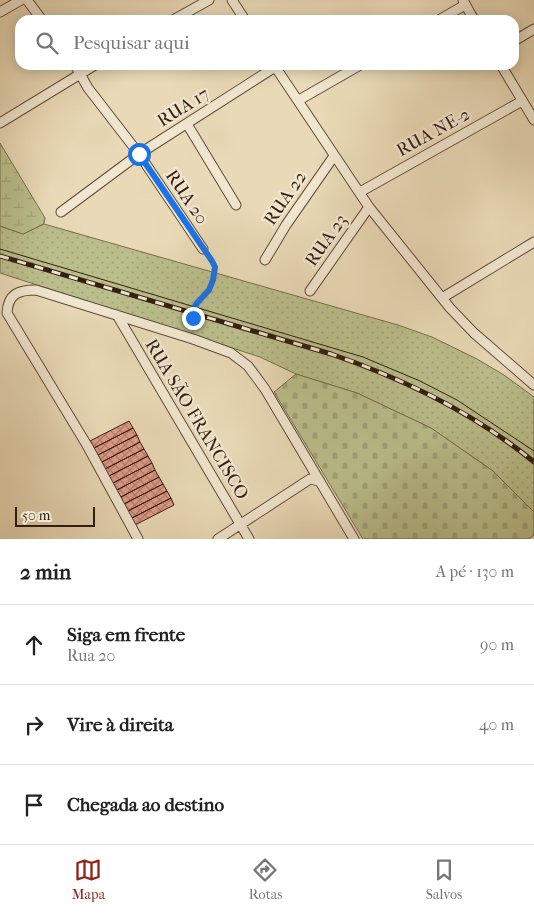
<!DOCTYPE html>
<html lang="pt">
<meta charset="utf-8">
<style>
:root{--surface:#fff;--page:#f6f6f6;--text:#222;--muted:#767676;--line:#e0e0e0;--accent:#8f2418}
body{margin:0;font-family:"IM FELL French Canon",serif;background:var(--page);color:var(--text)}
.scale{position:absolute;left:15px;bottom:12px;width:80px;box-sizing:border-box;padding-left:5px;border:2px solid #341e11;border-top:0;font-size:14px;line-height:18px;white-space:nowrap;color:#341e11;-webkit-text-stroke:4px #f1e6d0;paint-order:stroke}
.stop{position:absolute;width:15px;height:15px;margin:-11px;border:4px solid #1a73e8;border-radius:50%;background:#fff}
.stop.end{background:#1a73e8;border-color:#fff;box-shadow:0 1px 5px #0008}
.list{margin:0;padding:0;list-style:none}
h2{display:flex;justify-content:space-between;align-items:center;height:65px;margin:0;padding:0 20px;font-size:21px}
h2 small{font-size:16px;font-weight:400;color:var(--muted)}
.list li{display:grid;grid-template-columns:32px 1fr auto;gap:15px;align-items:center;box-sizing:border-box;height:80px;padding:0 20px;border-top:1px solid var(--line)}
.list b{display:block;font-size:19px;white-space:nowrap}
.list p{margin:0;font-size:16px;white-space:nowrap;color:var(--muted)}
.list em{font-size:16px;font-style:normal;color:var(--muted)}
.icon{flex:none;width:28px;height:28px;fill:none;stroke:currentColor;stroke-width:2;stroke-linecap:round;stroke-linejoin:round}
.map{position:relative;flex:none;width:534px;height:539px;overflow:hidden}
.search{position:absolute;background:var(--surface);box-shadow:0 2px 12px #0003;left:15px;right:15px;top:15px;height:55px;display:flex;align-items:center;gap:12px;box-sizing:border-box;padding:0 18px;border-radius:15px;color:var(--muted);font-size:19px}
.sheet{height:305px;background:var(--surface)}
nav{display:flex;justify-content:space-around;align-items:center;box-sizing:border-box;height:70px;border-top:1px solid var(--line);background:var(--surface);font-size:14px;color:var(--muted)}
nav a{display:grid;justify-items:center;gap:2px}
nav .on{color:var(--accent)}
.map>svg:first-child{display:block}
.grass{fill:url(#grass-dots);stroke:#776e4e}
.wetland{fill:url(#wetland-marsh);stroke:#776e4e}
.cemetery{fill:url(#cemetery-stones);stroke:#776e4e}
.building{fill:url(#building-cross-hatch);stroke:#341e11}
.lines{fill:none;stroke-linecap:round;stroke-linejoin:round}
.minor-casing{stroke:#614d3a;stroke-width:11}
.path{stroke:#341e11;stroke-width:2;stroke-dasharray:1 2.5;stroke-linecap:butt}
.minor{stroke:#f1e6d0;stroke-width:9}
.tram{stroke:#341e11;stroke-width:1}
.rail-casing{stroke:#341e11;stroke-width:5}
.rail{stroke:#f1e6d0;stroke-width:3;stroke-dasharray:9;stroke-linecap:butt}
.route{stroke:#1a73e8;stroke-width:6}
.labels{text-anchor:middle;stroke-width:4.5;stroke-linejoin:round;paint-order:stroke}
.street-label{font-size:18px;fill:#341e11;stroke:#f1e6d0}
</style>
<div class="map">
<svg width="534" height="539" viewBox="0 0 534 539">
<defs>
<pattern id="grass-dots" width="8" height="8" patternUnits="userSpaceOnUse" patternTransform="scale(1.25)"><rect width="8" height="8" fill="#babe8b"/><path d="M2 2h.1M6 6h.1" fill="none" stroke="#a0a377" stroke-width="1.8" stroke-linecap="round"/></pattern>
<pattern id="wetland-marsh" width="20" height="14" patternUnits="userSpaceOnUse" patternTransform="scale(1.25)"><rect width="20" height="14" fill="#babe8b"/><path d="M1 5h8M5 5V1M11 12h8M15 12V8" fill="none" stroke="#a0a377"/></pattern>
<pattern id="cemetery-stones" width="16" height="16" patternUnits="userSpaceOnUse" patternTransform="scale(1.25)"><rect width="16" height="16" fill="#babe8b"/><path d="M2 7V4a2 2 0 0 1 4 0v3zM10 15v-3a2 2 0 0 1 4 0v3z" fill="#a0a377"/></pattern>
<pattern id="building-cross-hatch" width="8" height="8" patternUnits="userSpaceOnUse" patternTransform="scale(1.25)"><rect width="8" height="8" fill="#e19c8a"/><path d="M0 0l8 8M0 8l8-8" fill="none" stroke="#b77f6f"/></pattern>
</defs>
<rect width="100%" height="100%" fill="#e9d9b6"/>
<filter id="stains"><feTurbulence type="fractalNoise" baseFrequency=".004" numOctaves="4"/><feColorMatrix values="0 0 0 0 .2 0 0 0 0 .09 0 0 0 0 .02 0 0 0 .5 -.17"/></filter>
<radialGradient id="worn" r=".72"><stop offset=".6" stop-color="#630" stop-opacity="0"/><stop offset="1" stop-color="#630" stop-opacity=".3"/></radialGradient>
<path class="grass" d="M44,224L398,325L432,337L477,359L504,375L534,397V512L493,471L431,428L357,393L296,374L260,357L0,273V226L23,234Z"/>
<path class="wetland" d="M0,143L45,218L44,224L23,234L0,226Z"/>
<path class="cemetery" d="M296,374L357,393L431,428L493,471L534,512V535L529,539H363L274,392Z"/>
<path class="building" d="M129,421L133,428L94,448L90,441Z
M133,428L137,435L98,455L94,448Z
M137,435L140,442L102,462L98,455Z
M140,442L144,449L105,469L102,462Z
M144,449L148,456L109,476L105,469Z
M148,456L152,463L113,483L109,476Z
M152,463L155,470L117,490L113,483Z
M155,470L159,477L121,497L117,490Z
M159,477L163,484L124,504L121,497Z
M163,484L167,491L128,511L124,504Z
M167,491L171,498L132,518L128,511Z
M171,498L174,505L135,525L132,518Z"/>
<g class="lines">
<defs>
<path id="minor" d="M27,0L42,20
M232,0L245,20
M463,0L474,20
M0,12L21,0
M173,20L209,0
M439,20L465,5
M514,41L534,29
M75,65L88,88L139,154L203,249
M274,65L369,207L450,308L474,333L534,385
M501,65L534,120
M299,100L360,65
M0,123L95,65
M187,124L236,205
M360,192L522,101
M61,212L139,154L275,67
M265,260L286,225L334,156
M310,291L369,207
M442,298L534,242
M117,315L249,539
M138,539L88,447L7,313C8,294 18,290 36,290L193,339L231,353L248,366L265,389L354,539
M218,539L310,479L319,481"/>
</defs>
<use href="#minor" class="minor-casing"/>
<path class="path" d="M193,329C194,322 192,316 194,309C196,303 200,301 203,297C213,286 219,269 209,257"/>
<use href="#minor" class="minor"/>
<path class="tram" d="M0,249L363,357L420,381L457,400L534,451"/>
<defs>
<path id="rail" d="M0,256L331,354C404,379 474,413 534,462"/>
</defs>
<use href="#rail" class="rail-casing"/>
<use href="#rail" class="rail"/>
</g>
<g class="lines">
<path class="route" d="M139,154L212,261L215,267L213,280L209,290L197,303L193,310V318"/>
</g>
<g class="labels">
<g class="street-label">
<text transform="translate(183 107) rotate(-32)" y="6">RUA 17</text>
<text transform="translate(433 132) rotate(-29)" y="6">RUA NE-2</text>
<text transform="translate(187 197) rotate(56)" y="6">RUA 20</text>
<text transform="translate(285 198) rotate(-56)" y="6">RUA 22</text>
<text transform="translate(326 240) rotate(-55)" y="6">RUA 23</text>
<text transform="translate(197 419) rotate(59)" y="6">RUA SÃO FRANCISCO</text>
</g>
</g>
<rect width="100%" height="100%" filter="url(#stains)"/>
<rect width="100%" height="100%" fill="url(#worn)"/>
</svg>
<div class="scale">50 m</div>
<div class="stop" style="left:139px;top:154px"></div>
<div class="stop end" style="left:193px;top:318px"></div>
<div class="search"><svg class="icon" aria-label="search" viewBox="0 0 24 24"><circle cx="10" cy="10" r="6"/><path d="M15 15l6 6"/></svg>Pesquisar aqui</div>
</div>
<section class="sheet">
<h2>2 min<small>A pé · 130 m</small></h2>
<ul class="list">
<li><svg class="icon" aria-label="ahead" viewBox="0 0 24 24"><path d="M12 20V5M6 11l6-6 6 6"/></svg><div><b>Siga em frente</b><p>Rua 20</p></div><em>90 m</em></li>
<li><svg class="icon" aria-label="right" viewBox="0 0 24 24"><path d="M7 20v-9h11M14 6l5 5-5 5"/></svg><div><b>Vire à direita</b></div><em>40 m</em></li>
<li><svg class="icon" aria-label="arrive" viewBox="0 0 24 24"><path d="M6 21V4h12l-3 4 3 4H6"/></svg><div><b>Chegada ao destino</b></div></li>
</ul>
</section>
<nav>
<a class="on"><svg class="icon" aria-label="map" viewBox="0 0 24 24"><path d="M3 6l6-2 6 2 6-2v14l-6 2-6-2-6 2zM9 4v14M15 6v14"/></svg>Mapa</a>
<a><svg class="icon" aria-label="directions" viewBox="0 0 24 24"><path d="M12 3l9 9-9 9-9-9zM9 14v-3h6M13 9l2 2-2 2"/></svg>Rotas</a>
<a><svg class="icon" aria-label="saved" viewBox="0 0 24 24"><path d="M7 4h10v16l-5-4-5 4z"/></svg>Salvos</a>
</nav>
